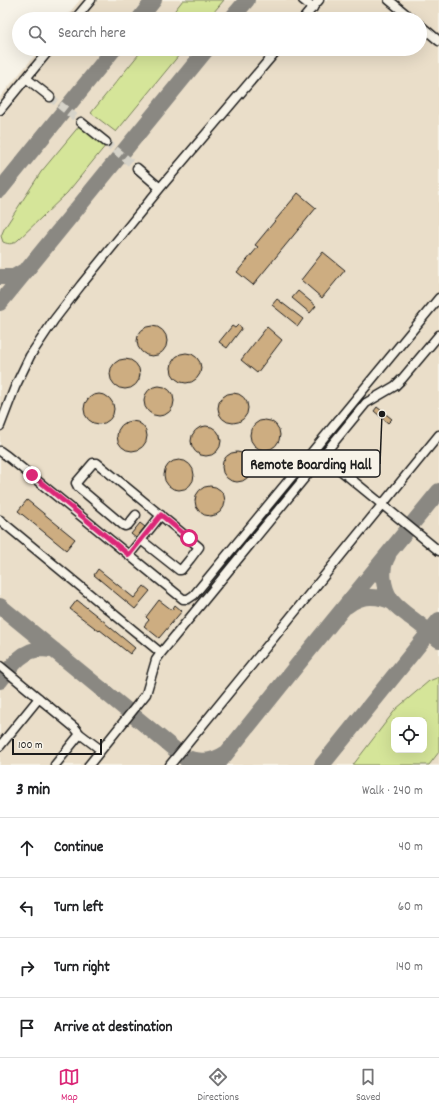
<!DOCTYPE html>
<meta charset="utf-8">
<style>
:root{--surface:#fff;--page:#f2f2f2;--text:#202124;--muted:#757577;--line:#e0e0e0;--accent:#db2777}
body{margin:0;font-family:Dekko,sans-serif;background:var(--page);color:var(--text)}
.controls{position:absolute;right:12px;bottom:12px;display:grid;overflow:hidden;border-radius:8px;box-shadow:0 4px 16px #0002}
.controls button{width:36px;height:36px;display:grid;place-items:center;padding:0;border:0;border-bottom:1px solid var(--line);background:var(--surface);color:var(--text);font:20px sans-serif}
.scale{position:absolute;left:12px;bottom:10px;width:90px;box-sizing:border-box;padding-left:4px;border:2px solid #1c1c1c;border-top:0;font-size:11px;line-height:14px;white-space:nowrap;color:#1c1c1c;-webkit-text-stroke:3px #f7f3e8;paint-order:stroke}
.stop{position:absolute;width:12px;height:12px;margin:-9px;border:3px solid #db2777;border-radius:50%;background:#fff}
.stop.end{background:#db2777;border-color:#fff;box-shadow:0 1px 4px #0008}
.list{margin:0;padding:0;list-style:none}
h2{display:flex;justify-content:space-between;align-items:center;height:52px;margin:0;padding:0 16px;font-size:17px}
h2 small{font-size:13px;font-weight:400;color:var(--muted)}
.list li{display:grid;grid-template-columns:26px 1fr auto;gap:12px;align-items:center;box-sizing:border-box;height:60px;padding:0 16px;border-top:1px solid var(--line)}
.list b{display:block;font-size:15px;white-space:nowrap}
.list em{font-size:13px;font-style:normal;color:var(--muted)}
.icon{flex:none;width:22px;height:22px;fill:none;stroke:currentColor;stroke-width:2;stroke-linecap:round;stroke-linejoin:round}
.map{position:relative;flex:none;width:439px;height:765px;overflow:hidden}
.search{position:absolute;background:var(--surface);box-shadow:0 4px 16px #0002;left:12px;right:12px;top:12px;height:44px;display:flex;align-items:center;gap:10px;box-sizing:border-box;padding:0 14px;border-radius:22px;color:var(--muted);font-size:15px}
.sheet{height:292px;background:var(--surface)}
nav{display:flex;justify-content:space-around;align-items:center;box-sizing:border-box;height:56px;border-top:1px solid var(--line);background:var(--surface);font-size:11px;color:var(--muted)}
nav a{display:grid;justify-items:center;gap:2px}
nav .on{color:var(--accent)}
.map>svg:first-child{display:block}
.built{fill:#eadec9;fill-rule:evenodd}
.green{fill:#d5e599;stroke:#78805a;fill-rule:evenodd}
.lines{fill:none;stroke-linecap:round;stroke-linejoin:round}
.taxiway{stroke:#8a8882;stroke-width:16}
.building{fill:#cdad81;stroke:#1c1c1c}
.minor-tunnel{stroke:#d6d3c9;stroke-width:8;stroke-dasharray:8 4;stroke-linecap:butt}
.minor-casing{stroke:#1c1c1c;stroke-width:11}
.minor{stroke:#f7f3e8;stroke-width:8}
.route{stroke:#db2777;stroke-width:5}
.leader{fill:none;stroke:#1c1c1c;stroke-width:1.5}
.callout-dot{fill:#1c1c1c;stroke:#f7f3e8;stroke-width:1.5}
.callout{fill:#f7f3e8;stroke:#1c1c1c;stroke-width:1.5}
.callout-label{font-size:15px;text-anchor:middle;font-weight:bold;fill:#1c1c1c}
</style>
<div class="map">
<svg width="439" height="765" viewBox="0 0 439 765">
<rect width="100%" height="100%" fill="#f7f3e8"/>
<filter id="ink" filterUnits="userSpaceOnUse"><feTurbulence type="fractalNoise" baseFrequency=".025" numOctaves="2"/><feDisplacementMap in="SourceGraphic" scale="8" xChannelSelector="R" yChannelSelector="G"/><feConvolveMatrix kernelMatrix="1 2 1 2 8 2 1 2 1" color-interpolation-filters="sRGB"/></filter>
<g filter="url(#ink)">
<path class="built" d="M80,0H439V765H0V97L40,49H420V19H64ZM394,720H424V750H394Z"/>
<path class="green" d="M183,0H224L208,19H168Z
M143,49H184L116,132L91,113Z
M80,125L106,145L67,193L18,240C13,244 10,245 3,242L1,236L4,229L41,172Z
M439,677V752L429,765H353L396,709L429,681ZM394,720H424V750H394Z"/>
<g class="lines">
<path class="taxiway" d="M139,19L154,0
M231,19L247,0
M0,190L114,49
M0,277H14L26,270
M0,303L207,49
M388,556C380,569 383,588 391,600C396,607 404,612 410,617C420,624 429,632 439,640
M0,606L184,757L191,765
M347,606C361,594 379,595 394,603
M0,681C11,667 22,650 41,649C45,649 50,650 54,650
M184,757C199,763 213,762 226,753
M217,765L298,664L439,491
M322,765L439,620"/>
</g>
<path class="building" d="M298,193L316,208L253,285L237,272L258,247L255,245Z
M323,252L345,270L322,298L301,280Z
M298,291L316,306L310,313L292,298Z
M277,299L303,319L298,326L272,305Z
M238,325L242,328L227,348L219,342L232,326L235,328Z
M137 341a15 15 0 1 1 30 0a15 15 0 1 1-30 0Z
M267,327L282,340L257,373L241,360Z
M171 368a15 15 0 1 1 30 0a15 15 0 1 1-30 0Z
M110 374a15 15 0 1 1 30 0a15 15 0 1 1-30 0Z
M144 401a15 15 0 1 1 30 0a15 15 0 1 1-30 0Z
M218 408a15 15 0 1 1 30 0a15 15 0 1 1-30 0Z
M84 409a15 15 0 1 1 30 0a15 15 0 1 1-30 0Z
M377,407L392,419L388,423L374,411Z
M250 435a15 15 0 1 1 30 0a15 15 0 1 1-30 0Z
M117 436a15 15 0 1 1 30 0a15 15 0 1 1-30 0Z
M191 441a15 15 0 1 1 30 0a15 15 0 1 1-30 0Z
M222 467a15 15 0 1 1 30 0a15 15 0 1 1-30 0Z
M164 475a15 15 0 1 1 30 0a15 15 0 1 1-30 0Z
M195 501a15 15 0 1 1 30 0a15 15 0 1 1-30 0Z
M27,500L75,539L66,550L18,511Z
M140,523L145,527L136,538L131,534Z
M98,569L134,598L144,586L150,591L135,609L94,575Z
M77,600L106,623H105L135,648L130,654L100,630L99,631L70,609Z
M159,600L172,610L175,605L182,611L159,638L144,626L149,620L146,617Z"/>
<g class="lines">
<path class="minor-tunnel" d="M50,97L81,122
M106,142L137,168"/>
<defs>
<path id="minor" d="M303,0L313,8
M389,0L412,19
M75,19L91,0
M303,19L319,0
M420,25L439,41
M26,78L50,97
M0,110L50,49
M81,122L106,142
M137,168L160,188
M0,426L15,387L30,356L54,320L81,285L160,188L278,49
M0,451L7,456L183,599H188L194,595L439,298
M323,456L439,551
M136,515L128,525L125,526L123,525L78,487L76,483L93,463H97L199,547L190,559L181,570H179L141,540
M0,520L161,653
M129,555L161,515
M0,666L75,728L80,734L101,750
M0,746L39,698
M55,765L80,734
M89,765L146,694L156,660L161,653L366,403L395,386L402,379L439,335
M170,765L439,435"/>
</defs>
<use href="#minor" class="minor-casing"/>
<use href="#minor" class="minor"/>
</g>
</g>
<g class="lines" filter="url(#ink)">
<path class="route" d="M32,475L129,555L161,515L189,538"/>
</g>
<path class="leader" d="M382 414L380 464"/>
<circle class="callout-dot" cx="382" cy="414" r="4"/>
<rect class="callout" x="242" y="450" width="138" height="27" rx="4"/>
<g class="callout-label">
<text x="311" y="469">Remote Boarding Hall</text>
</g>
</svg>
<div class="controls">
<button><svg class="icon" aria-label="locate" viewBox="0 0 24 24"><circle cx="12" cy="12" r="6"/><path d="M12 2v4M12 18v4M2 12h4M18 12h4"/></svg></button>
</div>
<div class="scale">100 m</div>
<div class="stop" style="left:189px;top:538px"></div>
<div class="stop end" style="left:32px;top:475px"></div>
<div class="search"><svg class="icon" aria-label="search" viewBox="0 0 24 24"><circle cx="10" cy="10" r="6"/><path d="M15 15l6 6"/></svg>Search here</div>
</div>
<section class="sheet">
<h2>3 min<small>Walk · 240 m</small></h2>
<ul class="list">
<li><svg class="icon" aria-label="ahead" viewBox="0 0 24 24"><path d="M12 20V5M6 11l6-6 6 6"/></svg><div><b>Continue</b></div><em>40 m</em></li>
<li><svg class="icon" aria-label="left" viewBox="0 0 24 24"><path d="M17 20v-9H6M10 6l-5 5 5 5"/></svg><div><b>Turn left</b></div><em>60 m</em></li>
<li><svg class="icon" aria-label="right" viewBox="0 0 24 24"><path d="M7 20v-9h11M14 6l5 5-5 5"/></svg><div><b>Turn right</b></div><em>140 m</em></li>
<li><svg class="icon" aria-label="arrive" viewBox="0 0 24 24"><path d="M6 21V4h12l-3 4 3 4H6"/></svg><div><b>Arrive at destination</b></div></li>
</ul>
</section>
<nav>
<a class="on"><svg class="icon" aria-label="map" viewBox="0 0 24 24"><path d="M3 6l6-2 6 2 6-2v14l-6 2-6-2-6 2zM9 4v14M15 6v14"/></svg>Map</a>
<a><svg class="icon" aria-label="directions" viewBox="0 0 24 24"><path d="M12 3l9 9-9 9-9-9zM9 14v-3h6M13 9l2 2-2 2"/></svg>Directions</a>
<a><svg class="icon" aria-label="saved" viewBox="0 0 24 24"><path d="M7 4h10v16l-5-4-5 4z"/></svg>Saved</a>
</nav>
